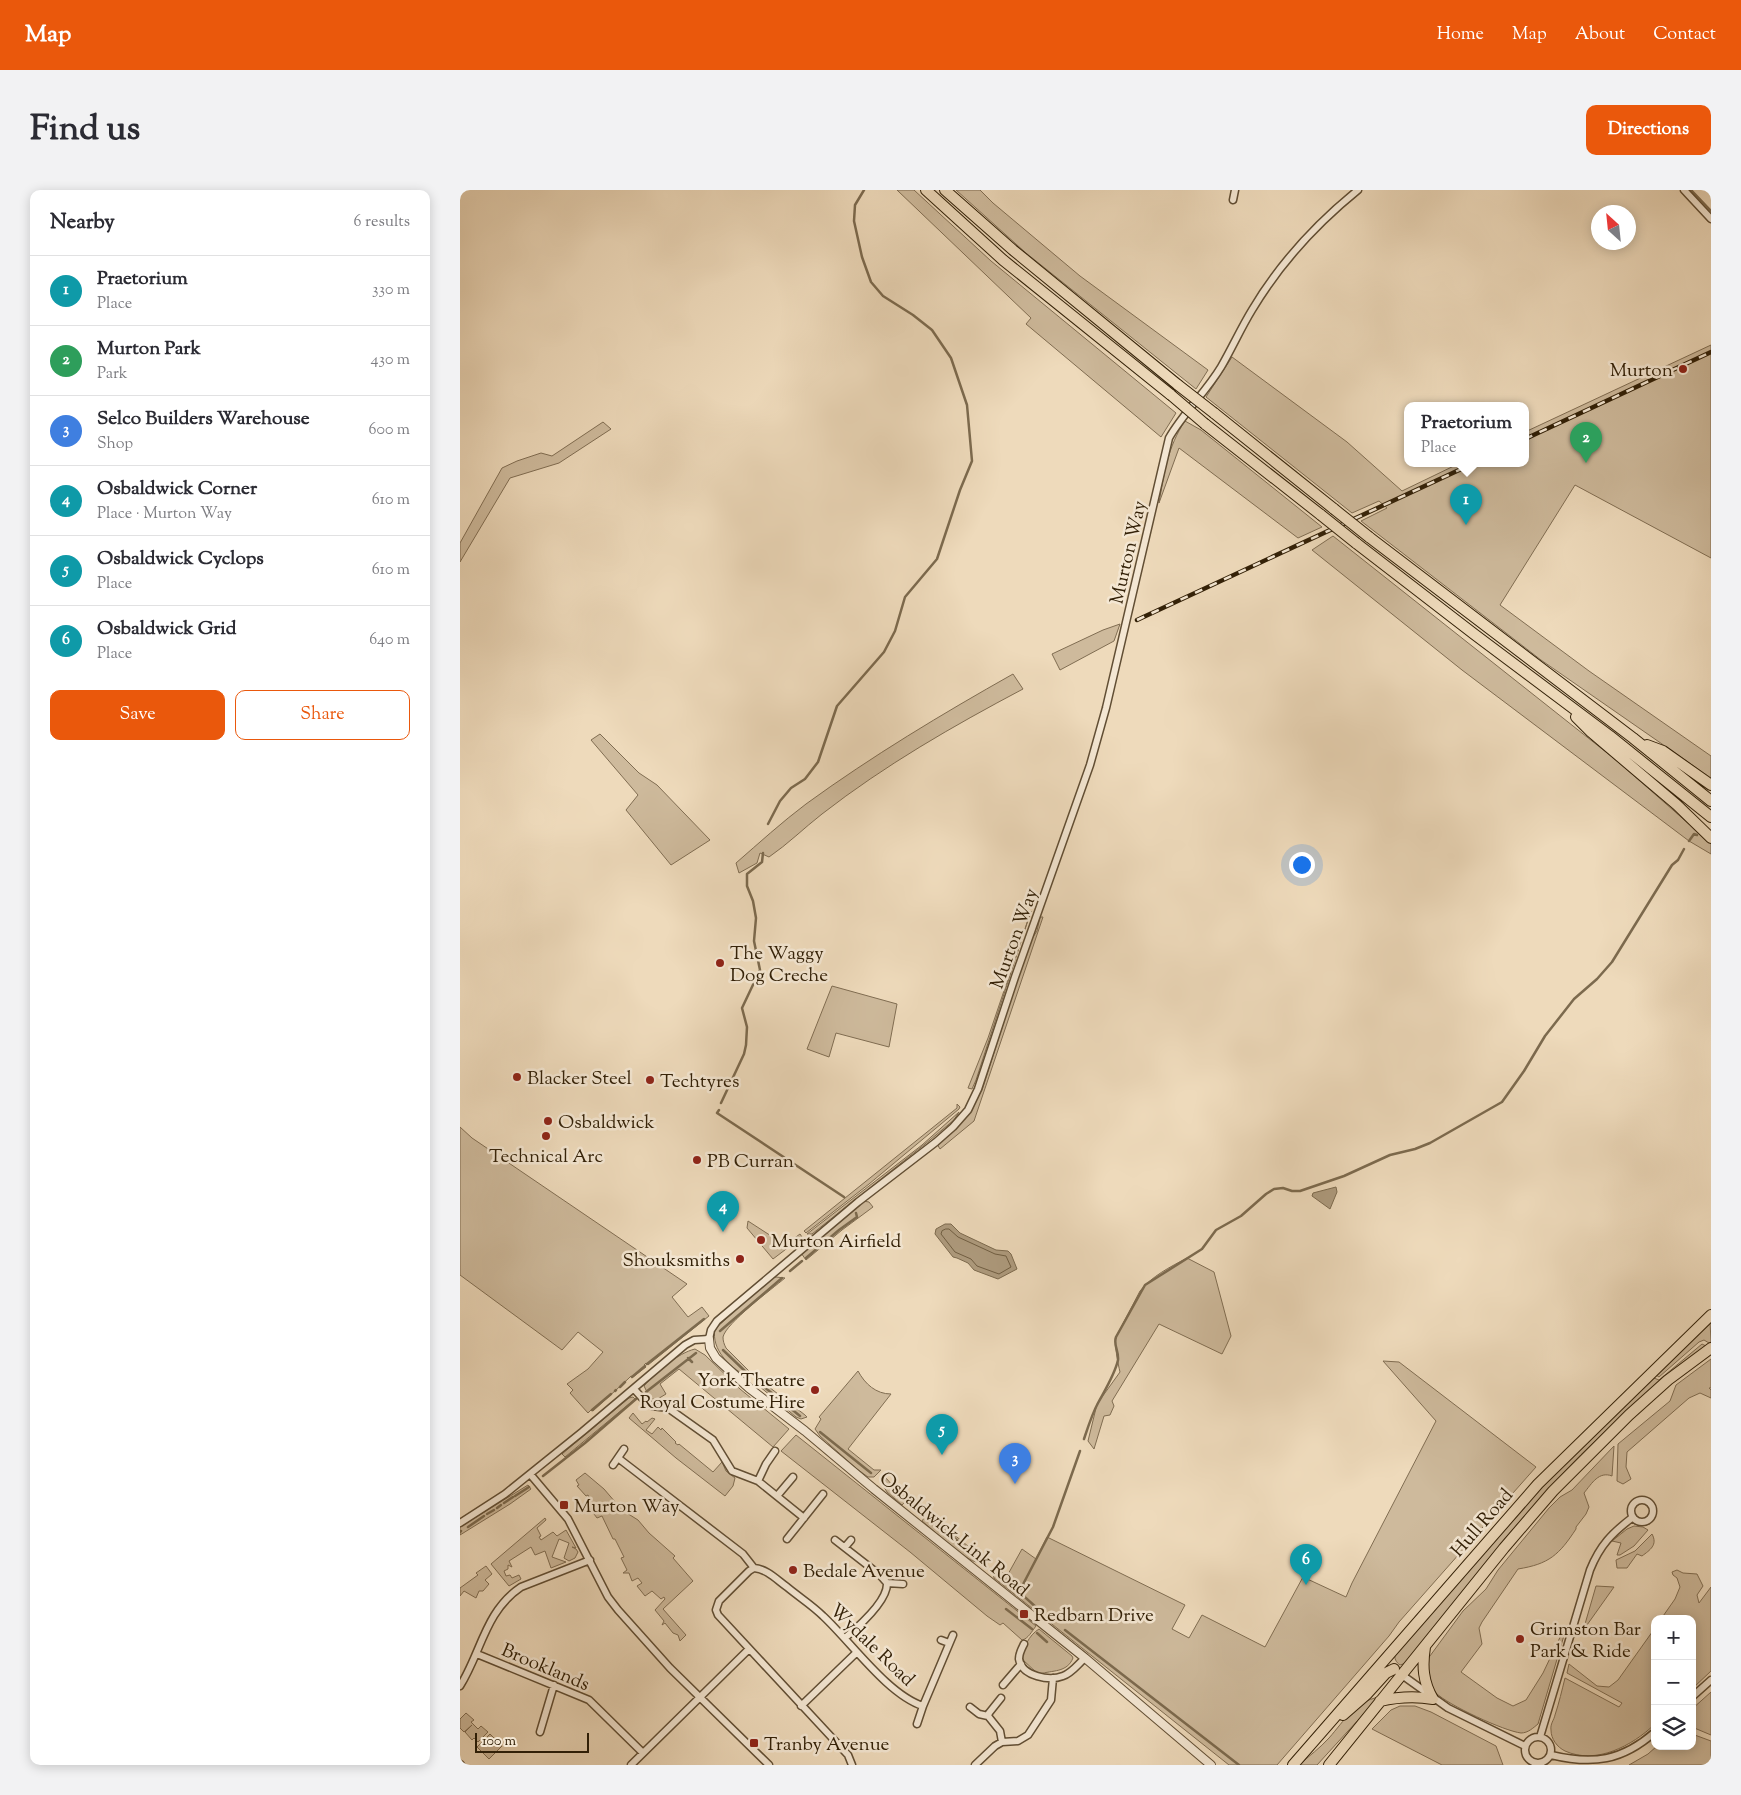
<!DOCTYPE html>
<meta charset="utf-8">
<style>
:root{--surface:#fff;--page:#f2f2f3;--text:#2b2b33;--muted:#7c7c81;--line:#e1e1e2;--accent:#ea580c}
body{margin:0;font-family:"Sorts Mill Goudy",serif;background:var(--page);color:var(--text)}
.controls{position:absolute;right:15px;bottom:15px;display:grid;overflow:hidden;border-radius:10px;box-shadow:0 2px 12px #0003}
.controls button{width:45px;height:45px;display:grid;place-items:center;padding:0;border:0;border-bottom:1px solid var(--line);background:var(--surface);color:var(--text);font:25px sans-serif}
.compass{position:absolute;left:1131px;top:15px;width:45px;height:45px;border-radius:50%;background:var(--surface);box-shadow:0 2px 12px #0003;rotate:333deg}
.scale{position:absolute;left:15px;bottom:12px;width:114px;box-sizing:border-box;padding-left:5px;border:2px solid #322007;border-top:0;font-size:14px;line-height:18px;white-space:nowrap;color:#322007;-webkit-text-stroke:4px #f4e7d3;paint-order:stroke}
.you{position:absolute;left:841px;top:674px;width:18px;height:18px;margin:-12px;border:4px solid #fff;border-radius:50%;background:#1a73e8;box-shadow:0 0 0 8px #1a73e833}
.badge{display:grid;place-items:center;width:32px;height:32px;border-radius:50%;background:var(--accent);color:#fff;font-size:16px;font-weight:700}
.pin{position:absolute;translate:-50% -41px;filter:drop-shadow(0 1px 2px #0008)}
.pin::after{content:'';position:absolute;top:26px;width:18px;height:15px;background:inherit;clip-path:polygon(0 0,100% 0,50% 100%)}
.popup{position:absolute;left:944px;top:212px;width:125px;height:65px;box-sizing:border-box;display:grid;place-content:center;border-radius:10px;background:var(--surface);filter:drop-shadow(0 1px 4px #0005);font-size:16px;white-space:nowrap;color:var(--muted)}
.popup b{font-size:19px;color:var(--text)}
.popup::after{content:'';position:absolute;left:50%;top:100%;margin-left:-10px;border:10px solid transparent;border-top-color:var(--surface)}
.list{margin:0;padding:0;list-style:none}
h2{display:flex;justify-content:space-between;align-items:center;height:65px;margin:0;padding:0 20px;font-size:21px}
h2 small{font-size:16px;font-weight:400;color:var(--muted)}
.list li{display:grid;grid-template-columns:32px 1fr auto;gap:15px;align-items:center;box-sizing:border-box;height:70px;padding:0 20px;border-top:1px solid var(--line)}
.list b{display:block;font-size:19px;white-space:nowrap}
.list p{margin:0;font-size:16px;white-space:nowrap;color:var(--muted)}
.list em{font-size:16px;font-style:normal;color:var(--muted)}
.actions{display:flex;gap:10px;padding:15px 20px}
.actions a{flex:1;padding:11px 0;border:1px solid var(--accent);border-radius:10px;text-align:center;font-size:18px;color:var(--accent)}
.actions .main{background:var(--accent);color:#fff}
.icon{flex:none;width:28px;height:28px;fill:none;stroke:currentColor;stroke-width:2;stroke-linecap:round;stroke-linejoin:round}
.map{position:relative;flex:none;width:1251px;height:1575px;overflow:hidden;border-radius:10px}
header{display:flex;align-items:center;gap:30px;box-sizing:border-box;height:70px;padding:0 25px;background:var(--accent);color:#fff}
header strong{font-size:24px}
nav{display:flex;gap:28px;margin-inline-start:auto;font-size:18px}
.intro{display:flex;align-items:center;justify-content:space-between;box-sizing:border-box;height:120px;padding:0 30px}
h1{margin:0;font-size:35px}
.button{padding:12px 22px;border-radius:10px;background:var(--accent);color:#fff;font-size:18px;font-weight:700}
main{display:flex;gap:30px;padding:0 30px}
aside{flex:1;background:var(--surface);border-radius:10px;box-shadow:0 2px 12px #0003}
.map>svg:first-child{display:block}
.green{fill:#ceba9c;stroke:#806d52}
.water{fill:#ae9b7e;stroke:#7c6a4e}
.lines{fill:none;stroke-linecap:round;stroke-linejoin:round}
.shore{stroke:#705e42;stroke-width:1}
.stream{stroke:#7c6a4e;stroke-width:2.5}
.minor-casing{stroke:#614e34;stroke-width:9}
.tertiary-casing{stroke:#614e34;stroke-width:10}
.primary-casing{stroke:#322007;stroke-width:12}
.trunk-casing{stroke:#322007;stroke-width:12}
.minor{stroke:#f4e7d3;stroke-width:6}
.tertiary{stroke:#f4e7d3;stroke-width:8}
.primary{stroke:#eedabb;stroke-width:10}
.trunk{stroke:#eedabb;stroke-width:10}
.rail-casing{stroke:#322007;stroke-width:4.5}
.rail{stroke:#f4e7d3;stroke-width:2.5;stroke-dasharray:8;stroke-linecap:butt}
.trunk-bridge-casing{stroke:#322007;stroke-width:12;stroke-linecap:butt}
.trunk-bridge{stroke:#eedabb;stroke-width:10}
.poi-dot{fill:#8f2418;stroke:#f4e7d3;stroke-width:2}
.labels{text-anchor:middle;stroke-width:5;stroke-linejoin:round;paint-order:stroke}
.poi-label{font-size:19px;fill:#322007;stroke:#f4e7d3;text-anchor:start}
.street-label{font-size:19px;fill:#322007;stroke:#f4e7d3}
</style>
<header>
<strong>Map</strong>
<nav><a>Home</a><a>Map</a><a>About</a><a>Contact</a></nav>
</header>
<div class="intro"><h1>Find us</h1><a class="button">Directions</a></div>
<main>
<aside>
<h2>Nearby<small>6 results</small></h2>
<ul class="list">
<li><span class="badge" style="background:#0f9aa8">1</span><div><b>Praetorium</b><p>Place</p></div><em>330 m</em></li>
<li><span class="badge" style="background:#2e9e5b">2</span><div><b>Murton Park</b><p>Park</p></div><em>430 m</em></li>
<li><span class="badge" style="background:#3f7fe0">3</span><div><b>Selco Builders Warehouse</b><p>Shop</p></div><em>600 m</em></li>
<li><span class="badge" style="background:#0f9aa8">4</span><div><b>Osbaldwick Corner</b><p>Place · Murton Way</p></div><em>610 m</em></li>
<li><span class="badge" style="background:#0f9aa8">5</span><div><b>Osbaldwick Cyclops</b><p>Place</p></div><em>610 m</em></li>
<li><span class="badge" style="background:#0f9aa8">6</span><div><b>Osbaldwick Grid</b><p>Place</p></div><em>640 m</em></li>
</ul>
<div class="actions"><a class="main">Save</a><a>Share</a></div>
</aside>
<div class="map">
<svg width="1251" height="1575" viewBox="0 0 1251 1575">
<rect width="100%" height="100%" fill="#eedabb"/>
<filter id="stains"><feTurbulence type="fractalNoise" baseFrequency=".004" numOctaves="4"/><feColorMatrix values="0 0 0 0 .2 0 0 0 0 .09 0 0 0 0 .02 0 0 0 .5 -.17"/></filter>
<radialGradient id="worn" r=".72"><stop offset=".6" stop-color="#630" stop-opacity="0"/><stop offset="1" stop-color="#630" stop-opacity=".3"/></radialGradient>
<path class="green" d="M437,0H454L531,71L716,223L701,247L566,134L571,128Z
M496,0H520L533,13L620,86L748,180L736,199L566,63Z
M1251,155V368L1115,295L1040,415L1129,481L1251,566V588L1081,470L901,331L927,318L919,311L892,323L746,207L772,167L887,252L942,301L998,274H1065V242Z
M725,231L741,240L862,337L838,348L719,258L699,313C704,283 708,256 725,231Z
M143,232L151,239L99,273L50,288L0,372V353L42,278L57,271L81,263L92,266Z
M873,346L1156,570L1246,649L1251,654V664L1229,651L1002,480L852,360Z
M660,434L654,451L600,480L592,464L643,440Z
M553,484L563,499C493,536 425,575 362,624C344,638 328,654 309,667L300,663L297,673L279,683L276,673C299,653 322,632 346,614C412,566 482,524 553,484Z
M140,544L179,583L197,595L250,650L211,675L166,620L178,605L131,550Z
M571,721L516,890L512,899L508,898L528,848Z
M580,727H583L516,925L514,931L480,959L477,954L508,924L522,900L569,753L577,741Z
M372,796L437,814L429,857L376,843L369,867L347,859Z
M497,914L500,917L499,919L409,994L346,1043L344,1041L497,918Z
M499,922L494,930L470,950L352,1044H347L462,955Z
M0,937L12,948L227,1094L212,1107L228,1127L242,1117L249,1126L188,1175L186,1173L184,1175L186,1177L173,1187L171,1186L168,1189L133,1221L131,1220L128,1223L110,1203L113,1200L107,1194L128,1179L143,1162L118,1142L102,1160L0,1085Z
M403,1011L409,1012L413,1017L382,1040L346,1070L341,1063Z
M288,1031L325,1055L340,1044L342,1047L313,1069L287,1038Z
M727,1068L754,1082L771,1146L762,1164L699,1134L652,1211L654,1216L650,1225L644,1226L634,1259L628,1251L637,1214L660,1182C658,1174 654,1153 656,1147L680,1101C692,1086 710,1077 727,1068Z
M316,1087L325,1088C312,1099 266,1133 263,1147C263,1151 264,1154 266,1158L292,1184L286,1186C270,1177 251,1160 255,1139L310,1089Z
M1250,1131L1251,1152L1249,1153L1244,1150L1239,1152L1199,1187L1196,1185Z
M1242,1154L1246,1156C1196,1195 1148,1236 1104,1282C1047,1342 998,1408 946,1473L940,1475C936,1472 934,1469 935,1463L1069,1311L1134,1244L1194,1188L1199,1190Z
M235,1159L245,1165L280,1199L329,1239L313,1257L219,1179L200,1194L206,1204L196,1210L190,1208L184,1196C196,1182 218,1163 235,1159Z
M1251,1169V1198H1249L1251,1200V1208L1240,1203L1229,1208L1167,1262L1166,1277L1171,1289L1163,1294L1157,1291L1158,1254L1210,1211L1216,1195Z
M923,1171L939,1172L1076,1277L939,1432L929,1446L817,1575H769L534,1388L532,1380L534,1376L547,1386L562,1359L576,1369L587,1347L725,1415L712,1439L729,1448L742,1425L805,1457L843,1387L886,1407L892,1393L976,1231Z
M398,1181C405,1194 416,1204 431,1204L388,1259L414,1280H421L414,1287H408L397,1279L360,1246L355,1239L361,1229L359,1227Z
M300,1190L345,1225L347,1227L341,1229L336,1227L299,1196Z
M173,1207L175,1209L105,1267L102,1264L169,1208Z
M173,1223L182,1234L186,1231L187,1232L192,1228L195,1229L186,1240L192,1244L198,1237L201,1240L202,1238L216,1252L215,1253L218,1255L219,1254L253,1282L262,1272L266,1281L275,1288L273,1296L265,1306L216,1268L169,1228Z
M336,1245L576,1436C572,1441 568,1449 562,1450L543,1433L540,1435L527,1426L450,1362L321,1261Z
M1154,1256L1152,1286C1139,1281 1132,1293 1124,1303L1129,1317L1126,1324L1116,1337V1339C1099,1365 1089,1374 1058,1379L1022,1432L1019,1438L1022,1454L1001,1482L1037,1508L1053,1516L1066,1510L1083,1483L1103,1441L1105,1442L1078,1534C1073,1538 1068,1543 1061,1543C1044,1541 988,1515 976,1503C967,1494 968,1482 967,1470L1003,1421L1026,1399L1038,1380L1089,1318L1100,1307L1112,1300Z
M125,1283L144,1299L162,1320L178,1330L189,1343L215,1366L213,1368L233,1391L203,1419L226,1445L220,1451L218,1445L213,1443L205,1433L202,1435L204,1431L195,1420L205,1409L204,1407L201,1409L192,1401L185,1406L177,1396L182,1393L178,1388L172,1391L169,1383H163L167,1380L161,1368L164,1367L155,1349H153L142,1326L137,1328L131,1320L134,1318L128,1305L126,1306L117,1296L119,1295L116,1290Z
M426,1288L433,1296L455,1313L450,1315L444,1313L442,1315L427,1302L424,1297Z
M68,1295L71,1299L50,1314L0,1345V1337Z
M464,1320L520,1366L525,1369C522,1371 521,1372 517,1372C507,1372 472,1339 462,1331L464,1328L462,1323Z
M85,1328L86,1330L77,1338L81,1346L79,1347L81,1350L93,1342L97,1346L106,1340L116,1358L112,1357L116,1359L118,1362L115,1368L109,1371L104,1368L109,1353L99,1349L92,1367L106,1372L91,1378L85,1361L75,1365L71,1357L49,1371L52,1377L48,1375V1379L44,1381L46,1386L50,1385L52,1388L59,1385L61,1389L49,1396L31,1374Z
M1174,1336L1183,1337L1188,1340L1174,1356L1160,1365H1157L1161,1353L1152,1351L1167,1339Z
M1192,1344C1198,1355 1190,1360 1182,1366L1177,1364L1167,1378H1157L1156,1370L1175,1361Z
M26,1376L32,1384L25,1390L29,1394L23,1401H19L16,1408L4,1401L0,1406V1398L18,1385L16,1383Z
M1217,1380L1223,1383L1237,1384L1243,1396L1237,1405L1239,1413L1251,1397V1481L1232,1499V1429H1201L1215,1409L1220,1397L1217,1388L1213,1385L1212,1382Z
M1136,1396L1154,1397L1127,1435L1125,1434Z
M1195,1438V1534C1172,1556 1136,1575 1105,1561C1097,1557 1091,1549 1091,1540C1090,1534 1094,1530 1095,1525C1099,1513 1102,1500 1105,1488L1159,1517L1162,1513L1107,1483L1109,1474L1137,1496L1149,1497L1158,1490Z
M579,1439L612,1466L613,1468C607,1483 592,1480 580,1484L577,1483L563,1470C562,1459 569,1445 579,1439Z
M1251,1502V1545L1232,1537V1519Z
M919,1507L857,1575H839C849,1566 860,1558 869,1548C885,1530 894,1512 919,1507Z
M940,1516H955L971,1522L1036,1556L1043,1575H982L912,1539L931,1520Z
M6,1523L14,1530L11,1532L18,1539L21,1536L28,1542L18,1552L14,1548L12,1550L5,1542L12,1535L4,1542L0,1538V1529Z
M30,1544L42,1556L29,1569L17,1557Z
M1232,1544L1251,1551V1575H1169L1188,1564L1197,1556H1232Z"/>
<path class="water" d="M876,997L877,1002L870,1019L852,1006L853,1003Z
M485,1034H491L500,1043L536,1060L548,1061L551,1064L557,1079L538,1089L514,1080L508,1073L497,1068L493,1067L475,1044L476,1039Z"/>
<g class="lines">
<path class="shore" d="M486,1039H489L498,1047L522,1058L535,1064L546,1066L551,1077L539,1084L517,1076L511,1069L495,1062L481,1044L482,1041Z"/>
<path class="stream" d="M1231,0L1251,21
M308,634L320,611L331,598L345,589L358,572L377,516L424,462L435,441L445,407L477,369L500,300L512,271L507,215L491,168L472,140L453,125L423,106L411,92L402,67L394,31L395,15L404,0
M1229,651L1234,644L1237,645
M261,913L284,864L286,855L287,837L282,818L300,780L294,751L296,728L293,711L287,696V684L302,672L303,663
M259,920L257,923L384,1007
M346,1068L379,1040L397,1027L396,1023
M330,1081L342,1071
M260,1141L322,1088
M263,1160L287,1183
M228,1168L232,1172
M187,1174L244,1129
M172,1187L185,1176
M303,1196L340,1226
M160,1197L165,1192
M155,1201L156,1200
M186,1202L236,1163
M132,1220L151,1204
M360,1242L411,1283
M624,1249C628,1237 632,1224 638,1213C645,1200 655,1184 658,1170C659,1161 653,1155 656,1147L685,1095L742,1059L756,1040L781,1026L806,1004L814,999L823,998L832,1001H840L884,986L930,965L955,959L970,953L1042,912L1064,881L1085,846L1114,809L1137,789L1152,772L1212,675L1218,670L1224,659
M83,1286L125,1253L176,1209
M427,1296L445,1309
M55,1306L69,1297
M44,1313L53,1307
M37,1318L41,1315
M27,1324L34,1320
M469,1328L518,1367
M8,1337L24,1326
M0,1342L1,1341
M538,1383L577,1418
M559,1402L593,1337L620,1261
M546,1419L572,1439
M605,1440L779,1575
M577,1443L587,1452"/>
<defs>
<path id="minor" d="M1224,0L1251,29
M773,10L775,0
M174,1199L183,1209L192,1216L208,1218L253,1250L272,1281L298,1291L344,1328
M158,1268L283,1364L294,1378
M153,1275L164,1259
M70,1284L108,1329L148,1407L158,1420L210,1478L309,1575
M298,1291L306,1274L315,1261
M317,1306L333,1287
M1171 1321a11 11 0 1 1 22 0a11 11 0 1 1-22 0Z
M0,1333L45,1304L122,1242L225,1155L234,1150L249,1149L251,1140L257,1131L398,1012L476,952L493,937L508,920L518,899L555,787L630,575L646,518L709,248C724,222 746,202 761,177C772,158 781,138 792,120C820,73 856,34 898,0
M327,1349L363,1304
M375,1350L420,1385L427,1393C428,1411 398,1437 385,1448
M385,1357L391,1350
M294,1378C307,1379 317,1390 327,1397C339,1407 352,1415 363,1426C391,1452 428,1505 463,1516L493,1445
M294,1378L289,1381L259,1411L256,1420L258,1425L388,1565L392,1575
M427,1393L443,1394
M481,1450L489,1453
M564,1454C562,1458 559,1463 559,1469C562,1487 590,1491 603,1486C612,1483 618,1474 625,1468
M17,1464L129,1510L183,1563
M942,1485L988,1518L1065,1556
M543,1495L561,1474
M0,1496C21,1463 25,1421 61,1397L130,1370
M1232,1507L1251,1490
M541,1508L529,1523L528,1526L540,1541L542,1552
M341,1516L397,1462
M510,1517L519,1524L528,1526
M457,1534L463,1516
M80,1542L94,1495
M1065 1560a13 13 0 1 1 26 0a13 13 0 1 1-26 0Z
M1080,1547L1130,1380C1140,1355 1152,1343 1173,1327
M1091,1565C1133,1575 1162,1571 1195,1542
M0,1574L1,1575
M171,1575L288,1460
M515,1575L535,1556L542,1552L558,1551L568,1545L591,1510L593,1488"/>
<path id="tertiary" d="M249,1149L250,1158L256,1168L289,1198L345,1241L414,1299L625,1468L751,1575"/>
<path id="primary" d="M965,1457C962,1476 963,1492 973,1509
M920,1511C938,1507 954,1506 973,1509
M883,1525L907,1504L926,1483L934,1479
M833,1575L1078,1294L1251,1125
M869,1575L1044,1358L1093,1301L1169,1225L1208,1190L1251,1158"/>
<path id="trunk" d="M466,0L543,70L711,205
M485,0L553,60L718,195
M754,223L874,319
M745,234L861,325
M909,347L1173,548L1251,611
M896,353L1014,444L1150,546L1251,627
M1116,527L1131,542L1217,615L1251,648
M1187,555L1203,561L1251,595"/>
</defs>
<use href="#minor" class="minor-casing"/>
<use href="#tertiary" class="tertiary-casing"/>
<use href="#primary" class="primary-casing"/>
<use href="#trunk" class="trunk-casing"/>
<use href="#minor" class="minor"/>
<use href="#tertiary" class="tertiary"/>
<use href="#primary" class="primary"/>
<use href="#trunk" class="trunk"/>
<defs>
<path id="rail" d="M1065,249L1251,162
M677,430L1012,274"/>
</defs>
<use href="#rail" class="rail-casing"/>
<use href="#rail" class="rail"/>
<defs>
<path id="trunk-bridge" d="M718,195L754,223
M711,205L745,234
M874,319L909,347
M861,325L896,353"/>
</defs>
<use href="#trunk-bridge" class="trunk-bridge-casing"/>
<use href="#trunk-bridge" class="trunk-bridge"/>
</g>
<g class="poi-dot">
<circle cx="1223" cy="179" r="5"/>
<circle cx="260" cy="773" r="5"/>
<circle cx="57" cy="887" r="5"/>
<circle cx="190" cy="890" r="5"/>
<circle cx="88" cy="931" r="5"/>
<circle cx="86" cy="946" r="5"/>
<circle cx="237" cy="970" r="5"/>
<circle cx="301" cy="1050" r="5"/>
<circle cx="280" cy="1069" r="5"/>
<circle cx="355" cy="1200" r="5"/>
<rect x="99" y="1310" width="10" height="10" rx="2.5"/>
<circle cx="333" cy="1380" r="5"/>
<rect x="559" y="1419" width="10" height="10" rx="2.5"/>
<circle cx="1060" cy="1449" r="5"/>
<rect x="289" y="1548" width="10" height="10" rx="2.5"/>
</g>
<g class="labels">
<g class="poi-label">
<text x="1213" y="186" text-anchor="end">Murton</text>
<text x="270" y="769">The Waggy<tspan x="270" dy="22">Dog Creche</tspan></text>
<text x="67" y="894">Blacker Steel</text>
<text x="200" y="897">Techtyres</text>
<text x="98" y="938">Osbaldwick</text>
<text x="86" y="972" text-anchor="middle">Technical Arc</text>
<text x="247" y="977">PB Curran</text>
<text x="311" y="1057">Murton Airfield</text>
<text x="270" y="1076" text-anchor="end">Shouksmiths</text>
<text x="345" y="1196" text-anchor="end">York Theatre<tspan x="345" dy="22">Royal Costume Hire</tspan></text>
<text x="114" y="1322">Murton Way</text>
<text x="343" y="1387">Bedale Avenue</text>
<text x="574" y="1431">Redbarn Drive</text>
<text x="1070" y="1445">Grimston Bar<tspan x="1070" dy="22">Park &amp; Ride</tspan></text>
<text x="304" y="1560">Tranby Avenue</text>
</g>
<g class="street-label">
<text transform="translate(667 362) rotate(-77)" y="7">Murton Way</text>
<text transform="translate(553 748) rotate(-70)" y="7">Murton Way</text>
<text transform="translate(1021 1332) rotate(-49)" y="7">Hull Road</text>
<text transform="translate(495 1343) rotate(39)" y="7">Osbaldwick Link Road</text>
<text transform="translate(413 1454) rotate(44)" y="7">Wydale Road</text>
<text transform="translate(86 1476) rotate(23)" y="7">Brooklands</text>
</g>
</g>
<rect width="100%" height="100%" filter="url(#stains)"/>
<rect width="100%" height="100%" fill="url(#worn)"/>
</svg>
<div class="controls">
<button>+</button>
<button>−</button>
<button><svg class="icon" aria-label="layers" viewBox="0 0 24 24"><path d="M12 4l9 5-9 5-9-5zM3 14l9 5 9-5"/></svg></button>
</div>
<svg class="compass" viewBox="-18 -18 36 36"><path d="M0-13l5 13h-10z" fill="#e53935"/><path d="M0 13l5-13h-10z" fill="#7c7c81"/></svg>
<div class="scale">100 m</div>
<div class="you"></div>
<div class="pin badge" style="left:1006px;top:335px;background:#0f9aa8">1</div>
<div class="popup"><b>Praetorium</b>Place</div>
<div class="pin badge" style="left:1126px;top:273px;background:#2e9e5b">2</div>
<div class="pin badge" style="left:555px;top:1294px;background:#3f7fe0">3</div>
<div class="pin badge" style="left:263px;top:1042px;background:#0f9aa8">4</div>
<div class="pin badge" style="left:482px;top:1265px;background:#0f9aa8">5</div>
<div class="pin badge" style="left:846px;top:1395px;background:#0f9aa8">6</div>
</div>
</main>
